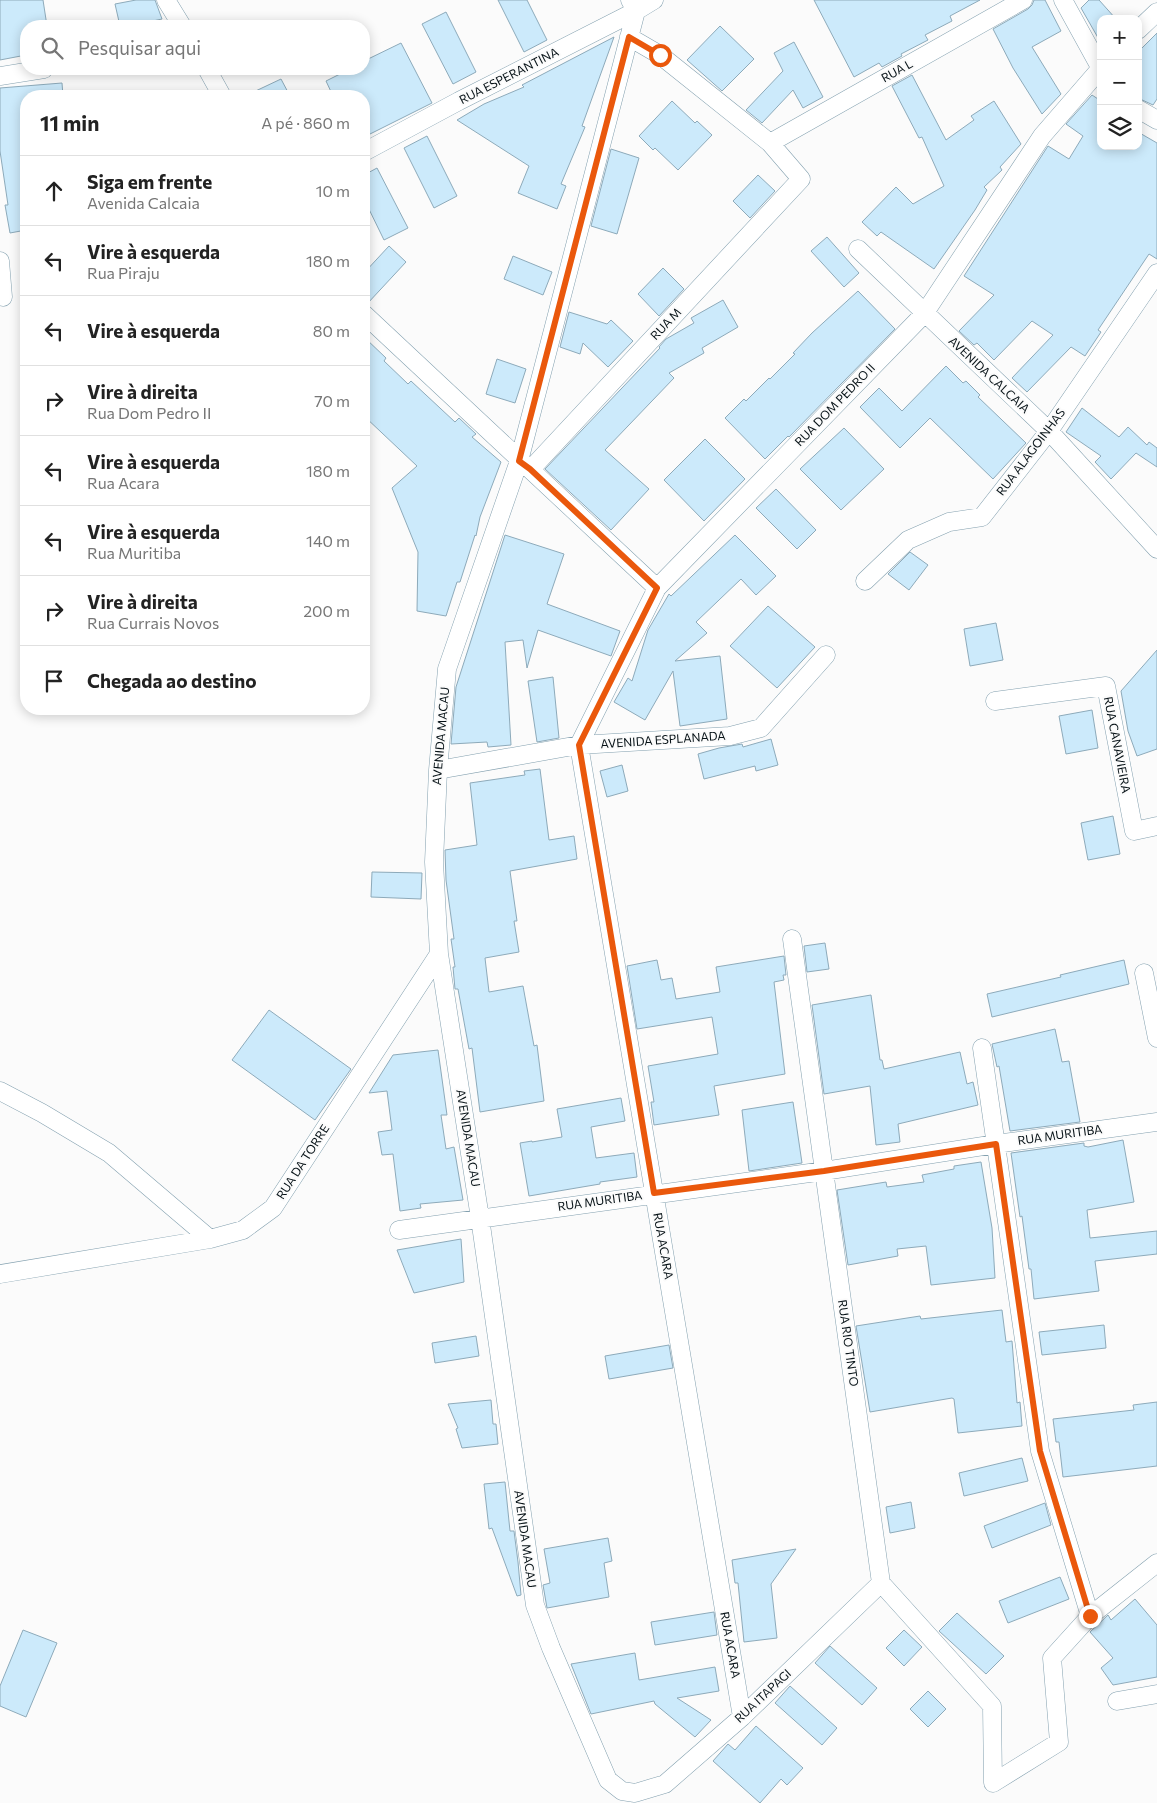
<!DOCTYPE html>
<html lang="pt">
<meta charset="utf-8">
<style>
:root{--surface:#fff;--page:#f2f2f2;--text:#222;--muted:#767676;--line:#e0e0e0}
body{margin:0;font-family:Commissioner,sans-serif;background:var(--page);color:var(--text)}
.controls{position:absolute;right:15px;top:15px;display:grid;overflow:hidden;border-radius:10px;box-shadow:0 2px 12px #0003}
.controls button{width:45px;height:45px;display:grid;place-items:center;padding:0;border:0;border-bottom:1px solid var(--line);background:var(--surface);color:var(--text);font:25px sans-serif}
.stop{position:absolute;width:15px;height:15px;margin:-11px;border:4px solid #ea580c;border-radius:50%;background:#fff}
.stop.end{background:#ea580c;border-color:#fff;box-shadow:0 1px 5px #0008}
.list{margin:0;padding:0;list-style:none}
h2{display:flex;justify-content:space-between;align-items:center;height:65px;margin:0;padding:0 20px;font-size:21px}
h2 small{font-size:16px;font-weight:400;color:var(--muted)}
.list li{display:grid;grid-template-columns:32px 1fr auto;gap:15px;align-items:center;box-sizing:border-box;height:70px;padding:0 20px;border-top:1px solid var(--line)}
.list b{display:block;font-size:19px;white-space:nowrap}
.list p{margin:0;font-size:16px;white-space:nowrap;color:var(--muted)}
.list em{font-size:16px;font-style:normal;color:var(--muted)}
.icon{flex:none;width:28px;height:28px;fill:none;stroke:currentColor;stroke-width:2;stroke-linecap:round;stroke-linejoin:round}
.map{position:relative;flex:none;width:1157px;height:1803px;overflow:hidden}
.search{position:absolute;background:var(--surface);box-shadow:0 2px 12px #0003;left:20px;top:20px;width:350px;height:55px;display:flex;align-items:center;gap:12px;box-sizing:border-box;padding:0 18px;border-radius:20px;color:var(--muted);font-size:19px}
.panel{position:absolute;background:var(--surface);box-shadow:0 2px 12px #0003;left:20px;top:90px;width:350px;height:625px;border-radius:20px}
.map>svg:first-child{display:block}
.building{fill:#cceafb;stroke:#8daaba}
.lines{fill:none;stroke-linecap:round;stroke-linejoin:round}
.minor-casing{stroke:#83a0af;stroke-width:19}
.minor{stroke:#fff;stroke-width:18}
.route{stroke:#ea580c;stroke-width:6}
.labels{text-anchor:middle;stroke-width:4;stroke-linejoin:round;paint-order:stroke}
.street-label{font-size:12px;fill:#071217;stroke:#fbfbfb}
</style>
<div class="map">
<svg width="1157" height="1803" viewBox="0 0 1157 1803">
<rect width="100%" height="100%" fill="#fbfbfb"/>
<path class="building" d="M0,0H43L47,26H26V55L0,60Z
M136,0H155L162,19L130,26H120L115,4Z
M498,0H527L547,40L524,52Z
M814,0H980L950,16L952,21L925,35L928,40L901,54L902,56L882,67L879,63L854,77Z
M1034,0H1045L1061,31L1032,47L1061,94L1042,114L1013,68L993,29L1028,9L1032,5Z
M1089,0H1099L1116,19H1101V43L1081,8Z
M446,12L476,72L453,84L422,24Z
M720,26L754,59L722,91L687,60Z
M1157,33V99L1153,105L1138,98V52Z
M614,37L582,126L585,127L561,184L566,186L557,209L518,193L529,166L457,120L484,104L524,87L522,85Z
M794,42L823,97L803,108L793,90L762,123L746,110L783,71L774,53Z
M401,43L432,103L364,137V96H333L326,81L350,69H364V61Z
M912,75L946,140L974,120L971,116L994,101L1021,144L1000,167L1002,170L984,187L987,190L975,210L934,269L881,232L877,236L862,222L896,187L913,204L944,186L922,137L919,138L892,86Z
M281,79L290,96H245Z
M62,83L63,96H26V230L10,233L5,205H8L0,151V88Z
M1092,95L1101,101V146H1138V132L1157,143V259L1149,254L1098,330L1101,332L1085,356L1071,347L1027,392L1012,378L1053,335L1032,321L994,360L977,343L974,345L959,331L994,295L964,276L1048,146L1069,159L1083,136L1066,124Z
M672,101L695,123L697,121L712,135L678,170L655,148L653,150L639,136Z
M427,136L457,196L434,208L404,148Z
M611,149L639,158L617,234L591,226Z
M377,168L408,228L384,240L364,199V175Z
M758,175L775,191L750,218L733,201Z
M827,237L859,273L844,287L811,251Z
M389,246L406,262L367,304H364V273Z
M513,256L552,272L543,295L504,279Z
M663,268L684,289L659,316L638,294Z
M858,291L895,329L789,437L788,436L765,459L725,418L744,399L746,401L769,378L770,379L795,354L793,353L812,333Z
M723,300L738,327L702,348L704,353L669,373L674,378L605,450L649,489L611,530L545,469L660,348L659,347L666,339L694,323L691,318Z
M569,312L607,324L611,320L633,341L608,367L583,343L580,354L560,347Z
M364,337L386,358L384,361L408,384L411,381L455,422L459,418L476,434L472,437L501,462L480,517L476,536L475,535L460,582H457L446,616L417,611L418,552L392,488L417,466L364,416Z
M497,359L526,369L515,403L486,394Z
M946,366L963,383L966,381L980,395L978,397L1026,443L993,479L930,418L900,448L860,407L879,388L902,411Z
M1082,408L1119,437L1128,427L1147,445L1149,442L1157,448V467L1136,453L1111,479L1095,462L1101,456L1066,432Z
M844,428L884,469L841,510L800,469Z
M705,439L745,479L704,521L664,480Z
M776,489L816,530L797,549L756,508Z
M505,535L564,554L547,604L620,631L611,656L538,630L527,668L523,640L505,642L511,745L488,747L487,742L451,744L456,687Z
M735,535L776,576L756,595L741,579L696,622L707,633L675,661L720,656L727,719L680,726L673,671L645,720L614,702L628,678L632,681L648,630L669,594L671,596Z
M910,552L928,565L909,590L888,574Z
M768,606L815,647L777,688L730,646Z
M996,623L1003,660L970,666L964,629Z
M1157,650V749L1137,756L1128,731L1121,691Z
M553,677L559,738L537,742L528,681Z
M1092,710L1098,748L1066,754L1059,716Z
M771,739L778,765L756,771L755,766L704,779L698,754L719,748L742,744L743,747Z
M622,765L628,791L607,797L600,771Z
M540,769L549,840L574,836L577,859L510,871L517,921H514L519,952L485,958L489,992L523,986L534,1046L537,1045L544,1101L480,1112L472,1048L469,1049L458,989H455L453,967H455L451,939H454L446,880L445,850L477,845L470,783L525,775L524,771Z
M1113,816L1120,854L1088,860L1081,823Z
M372,872L422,873L421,899L371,897Z
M825,943L829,969L807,972L804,946Z
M784,956L786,975H783L784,980L774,982L785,1074L714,1086L719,1115L654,1125L651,1102H654L648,1066L718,1054L712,1017L637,1029L627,966L657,960L661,980L672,978L676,999L720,992L716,967Z
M1124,960L1129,984L992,1017L987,994L1061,977L1060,975Z
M871,995L880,1060H882L884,1069L960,1052L967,1084L973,1082L978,1105L898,1124L900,1142L876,1145L870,1086L824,1094L812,1005Z
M269,1010L351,1069L315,1120L232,1060Z
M1055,1029L1062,1062L1069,1061L1080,1122L1010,1131L999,1066L997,1067L992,1044Z
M438,1050L447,1115H441L446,1149L454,1147L463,1200L420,1204L421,1208L400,1211L393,1154L382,1155L378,1132L392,1130L387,1091L369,1093L393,1055Z
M621,1098L625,1121L591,1127L596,1158L634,1153L637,1177L600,1182V1184L529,1196L520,1143L532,1141V1142L562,1137L557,1109Z
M793,1102L802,1163L749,1171L742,1110Z
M1123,1140L1134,1202L1087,1210L1090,1238L1157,1231V1254L1095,1261L1099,1291L1034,1299L1031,1269H1029L1022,1216L1020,1217L1011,1153L1084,1143V1146L1088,1147Z
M981,1162L992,1228L995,1278L931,1285L926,1246L897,1249L898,1256L848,1265L837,1190L886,1182L887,1187L924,1182L922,1175L954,1169V1166Z
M461,1239L464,1282L414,1293L397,1250Z
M1002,1310L1006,1342L1012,1341L1017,1403L1020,1402L1022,1426L958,1433L954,1399L952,1398L870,1412L856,1326L920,1316L921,1319Z
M1104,1325L1106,1348L1042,1355L1039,1332Z
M476,1336L479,1356L435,1363L432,1343Z
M669,1345L673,1368L609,1379L605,1356Z
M491,1400L493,1424H496L498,1444L462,1448L456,1429L458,1428L448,1404Z
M1157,1402V1466L1063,1477L1059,1442H1056L1053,1419L1134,1410L1133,1405Z
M1022,1458L1028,1481L964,1496L959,1473Z
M505,1482L510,1531H514L518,1562L521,1595L517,1596L492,1528L489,1529L484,1484Z
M911,1502L915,1528L890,1533L886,1507Z
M1045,1503L1051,1525L992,1548L984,1526Z
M608,1538L612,1561L604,1563L609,1597L547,1608L543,1585L550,1583L544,1549Z
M796,1549L771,1584L777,1638L744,1642L738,1583H735L732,1560Z
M1060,1577L1069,1599L1008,1623L999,1601Z
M1135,1599L1157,1625V1677L1113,1685L1101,1668L1113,1658L1090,1632L1108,1615L1111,1620Z
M714,1612L717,1635L655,1645L651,1622Z
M957,1613L1004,1656L986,1674L939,1631Z
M23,1630L57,1643L26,1717L0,1706V1686Z
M904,1630L922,1647L904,1666L886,1648Z
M830,1646L877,1688L862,1705L815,1663Z
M635,1653L639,1680L715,1667L719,1691L677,1698L711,1720L695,1737L655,1704L654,1701L591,1714L571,1664Z
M790,1686L837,1728L822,1745L775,1703Z
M928,1691L946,1709L928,1727L910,1709Z
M756,1726L803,1768L787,1785L781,1779L760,1803L713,1761L728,1744L735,1750Z"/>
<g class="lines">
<defs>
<path id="minor" d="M166,0L182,26
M630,0L636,11L519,461L447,669L438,770L434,862L439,954L480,1218L535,1605L551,1648L608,1780L622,1791L635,1793L665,1784L742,1717L881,1583
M1063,0L1101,69
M1138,30L1157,12
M207,69L222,96
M0,76L44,69
M1138,109L1157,120
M770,143L1023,0
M364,152L459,101L636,11L654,0
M858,249L1049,431L1157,549
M0,261L3,297
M364,314L657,588
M531,469L801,179L770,143L660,55L629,37
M865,581L908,540L949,522L982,517L1049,431L1157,273
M995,701L1106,686L1134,831L1157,826
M438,770L579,745L730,736L761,728L826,655
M792,939L881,1583L992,1706L993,1783L1059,1742L1052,1658L1090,1616L1157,1563
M1144,973L1157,1038
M982,1048L1040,1451L1090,1616
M0,1091L42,1113L109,1153L210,1239
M399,1230L824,1171L996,1144L1157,1122
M0,1274L210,1239L243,1230L273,1208L439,954
M1117,1701L1157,1694
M742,1717L579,745L657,588L924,314L1042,136L1101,68"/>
</defs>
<use href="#minor" class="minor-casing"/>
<use href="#minor" class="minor"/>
</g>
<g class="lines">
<path class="route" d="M660,55L629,37L519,461L530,469L657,588L579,745L654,1193L824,1171L996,1144L1040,1451L1090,1616"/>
</g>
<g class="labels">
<g class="street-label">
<text transform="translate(897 71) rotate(-29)" y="4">RUA L</text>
<text transform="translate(509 76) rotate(-27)" y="4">RUA ESPERANTINA</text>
<text transform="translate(666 324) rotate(-47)" y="4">RUA M</text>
<text transform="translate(989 375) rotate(43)" y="4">AVENIDA CALCAIA</text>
<text transform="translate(835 405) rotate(-46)" y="4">RUA DOM PEDRO II</text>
<text transform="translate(1031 452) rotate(-53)" y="4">RUA ALAGOINHAS</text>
<text transform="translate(441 736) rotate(-85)" y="4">AVENIDA MACAU</text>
<text transform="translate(663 740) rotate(-4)" y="4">AVENIDA ESPLANADA</text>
<text transform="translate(1117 745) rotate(79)" y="4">RUA CANAVIEIRA</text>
<text transform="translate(1060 1135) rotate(-8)" y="4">RUA MURITIBA</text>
<text transform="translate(468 1138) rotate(81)" y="4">AVENIDA MACAU</text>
<text transform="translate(303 1162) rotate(-57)" y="4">RUA DA TORRE</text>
<text transform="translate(600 1201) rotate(-8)" y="4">RUA MURITIBA</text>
<text transform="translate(663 1246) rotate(80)" y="4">RUA ACARA</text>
<text transform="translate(848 1343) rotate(82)" y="4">RUA RIO TINTO</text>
<text transform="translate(525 1539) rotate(82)" y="4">AVENIDA MACAU</text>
<text transform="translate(730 1645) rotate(80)" y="4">RUA ACARA</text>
<text transform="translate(763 1696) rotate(-43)" y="4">RUA ITAPAGI</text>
</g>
</g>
</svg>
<div class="controls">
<button>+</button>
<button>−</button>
<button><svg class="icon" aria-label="layers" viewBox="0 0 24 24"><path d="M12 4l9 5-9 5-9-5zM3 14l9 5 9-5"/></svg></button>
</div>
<div class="stop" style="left:660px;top:55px"></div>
<div class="stop end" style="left:1090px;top:1616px"></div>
<div class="search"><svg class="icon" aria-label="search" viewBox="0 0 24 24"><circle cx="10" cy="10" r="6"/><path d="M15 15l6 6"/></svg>Pesquisar aqui</div>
<section class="panel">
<h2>11 min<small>A pé · 860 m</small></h2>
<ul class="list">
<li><svg class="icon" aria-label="ahead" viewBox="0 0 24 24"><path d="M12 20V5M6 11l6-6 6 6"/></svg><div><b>Siga em frente</b><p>Avenida Calcaia</p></div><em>10 m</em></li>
<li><svg class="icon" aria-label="left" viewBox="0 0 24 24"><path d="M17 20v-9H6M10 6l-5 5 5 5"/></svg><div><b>Vire à esquerda</b><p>Rua Piraju</p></div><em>180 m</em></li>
<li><svg class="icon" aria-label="left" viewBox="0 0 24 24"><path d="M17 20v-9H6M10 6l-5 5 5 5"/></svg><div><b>Vire à esquerda</b></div><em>80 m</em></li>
<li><svg class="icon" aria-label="right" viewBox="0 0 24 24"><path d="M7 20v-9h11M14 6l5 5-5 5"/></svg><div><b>Vire à direita</b><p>Rua Dom Pedro II</p></div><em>70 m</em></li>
<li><svg class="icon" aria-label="left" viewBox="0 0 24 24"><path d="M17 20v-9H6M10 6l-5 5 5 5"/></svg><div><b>Vire à esquerda</b><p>Rua Acara</p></div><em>180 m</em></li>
<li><svg class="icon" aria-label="left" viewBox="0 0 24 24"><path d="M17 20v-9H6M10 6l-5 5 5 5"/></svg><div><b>Vire à esquerda</b><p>Rua Muritiba</p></div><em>140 m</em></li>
<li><svg class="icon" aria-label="right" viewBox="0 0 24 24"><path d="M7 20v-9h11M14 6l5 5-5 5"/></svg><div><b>Vire à direita</b><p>Rua Currais Novos</p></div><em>200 m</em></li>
<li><svg class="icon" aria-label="arrive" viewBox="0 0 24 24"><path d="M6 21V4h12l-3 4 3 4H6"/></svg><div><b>Chegada ao destino</b></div></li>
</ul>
</section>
</div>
